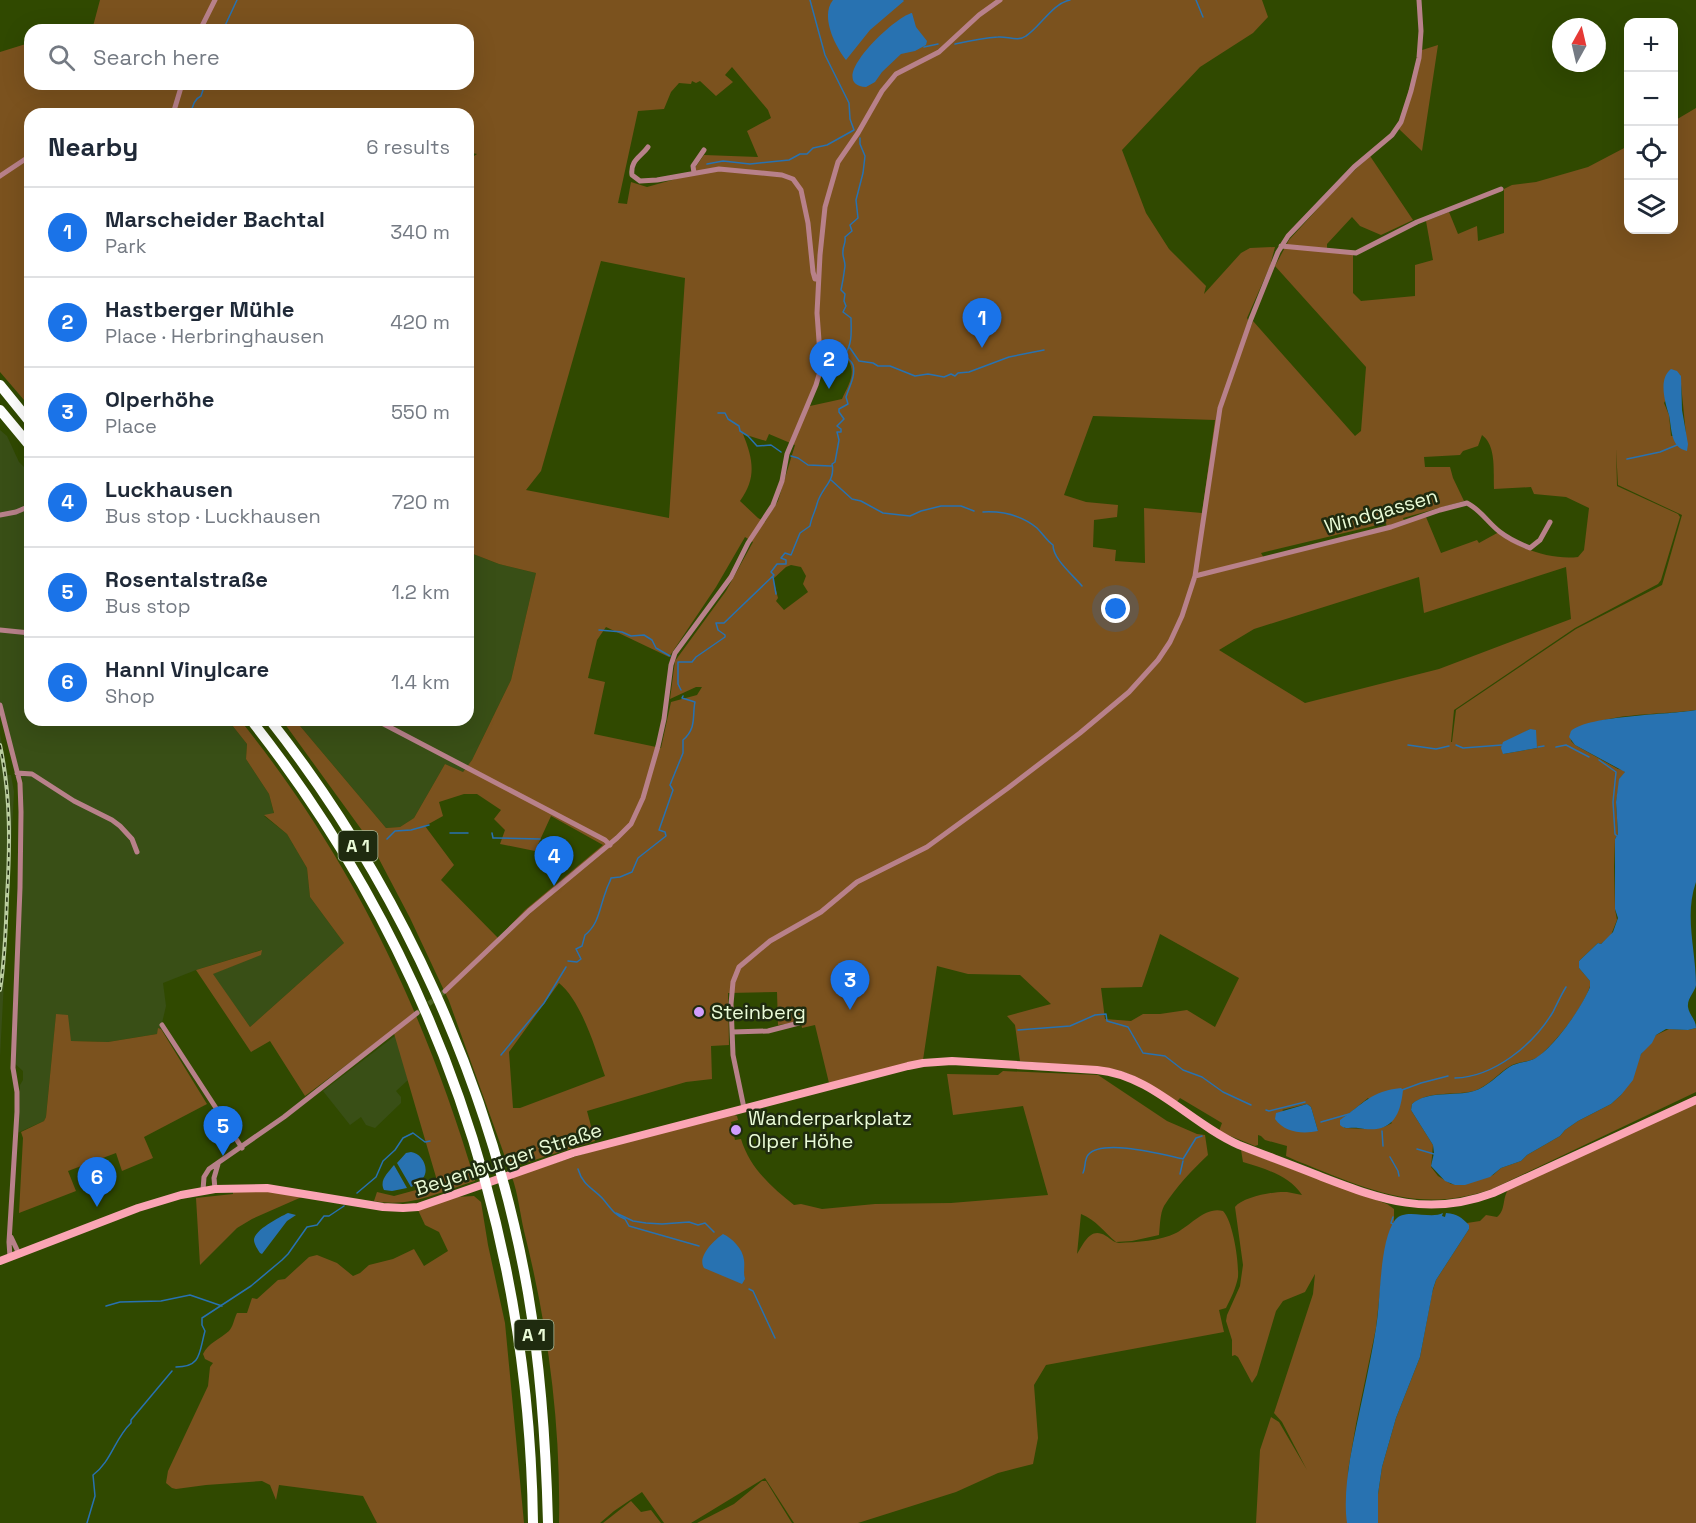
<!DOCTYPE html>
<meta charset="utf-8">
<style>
:root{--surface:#fff;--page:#f6f6f7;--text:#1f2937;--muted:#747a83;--line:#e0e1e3;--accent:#1a73e8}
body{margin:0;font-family:"Space Grotesk",sans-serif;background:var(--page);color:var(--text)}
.controls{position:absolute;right:18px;top:18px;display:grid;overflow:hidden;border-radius:12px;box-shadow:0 6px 24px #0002}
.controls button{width:54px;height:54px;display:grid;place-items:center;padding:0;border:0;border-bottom:2px solid var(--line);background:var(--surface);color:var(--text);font:30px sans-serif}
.compass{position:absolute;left:1552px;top:18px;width:54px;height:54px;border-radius:50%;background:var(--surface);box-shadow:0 6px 24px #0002;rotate:8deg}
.you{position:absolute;left:1116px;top:609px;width:21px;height:21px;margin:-15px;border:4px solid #fff;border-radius:50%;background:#1a73e8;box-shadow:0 0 0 9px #1a73e833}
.badge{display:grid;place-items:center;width:39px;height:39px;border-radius:50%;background:var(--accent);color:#fff;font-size:20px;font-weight:700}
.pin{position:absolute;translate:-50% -50px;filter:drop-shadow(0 2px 3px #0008)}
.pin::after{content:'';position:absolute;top:32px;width:21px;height:18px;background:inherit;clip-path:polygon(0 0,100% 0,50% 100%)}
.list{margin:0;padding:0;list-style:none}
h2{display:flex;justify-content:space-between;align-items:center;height:78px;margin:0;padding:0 24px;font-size:26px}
h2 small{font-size:20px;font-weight:400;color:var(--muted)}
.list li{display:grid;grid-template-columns:39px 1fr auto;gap:18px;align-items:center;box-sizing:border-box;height:90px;padding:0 24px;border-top:2px solid var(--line)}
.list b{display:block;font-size:22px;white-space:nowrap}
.list p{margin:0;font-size:20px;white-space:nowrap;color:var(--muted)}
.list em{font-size:20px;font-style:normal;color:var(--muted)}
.icon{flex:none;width:33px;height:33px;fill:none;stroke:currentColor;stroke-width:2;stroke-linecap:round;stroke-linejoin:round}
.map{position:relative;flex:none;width:1696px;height:1523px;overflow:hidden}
.search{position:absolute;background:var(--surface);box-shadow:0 6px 24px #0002;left:24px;top:24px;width:450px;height:66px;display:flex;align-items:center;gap:15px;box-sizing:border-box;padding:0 21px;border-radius:18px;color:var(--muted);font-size:22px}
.panel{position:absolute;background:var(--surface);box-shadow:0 6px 24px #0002;left:24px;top:108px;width:450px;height:618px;border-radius:18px}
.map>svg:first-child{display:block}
.built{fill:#394f16}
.green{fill:#7b521e;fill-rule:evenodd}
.water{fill:#2872b1}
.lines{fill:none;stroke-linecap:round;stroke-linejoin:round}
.stream{stroke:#2872b1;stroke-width:1.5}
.street-tunnel{stroke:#4c6420;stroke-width:5;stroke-dasharray:5 2.5;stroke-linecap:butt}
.street{stroke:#b8818a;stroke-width:5}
.secondary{stroke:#fba5b4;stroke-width:8}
.highway{stroke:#fff;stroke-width:10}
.rail-casing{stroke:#bbcea0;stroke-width:4}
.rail{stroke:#1f2b0f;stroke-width:1.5;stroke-dasharray:4.5;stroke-linecap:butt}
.poi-dot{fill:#d19dfe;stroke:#1f2b0f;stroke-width:2}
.labels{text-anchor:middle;stroke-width:5;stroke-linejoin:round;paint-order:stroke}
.shield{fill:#1f2b0f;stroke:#adbd9b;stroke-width:1.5}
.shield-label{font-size:18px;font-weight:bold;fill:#eafbd7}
.street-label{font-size:20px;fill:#eafbd7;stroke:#1f2b0f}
.poi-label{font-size:20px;fill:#eafbd7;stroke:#1f2b0f;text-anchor:start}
</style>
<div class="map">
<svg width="1696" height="1523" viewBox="0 0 1696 1523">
<rect width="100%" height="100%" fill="#304900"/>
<path class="built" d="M0,430L7,436L19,462L30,473V720H228L247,744L246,759L269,794L274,814L264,816L287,834L307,868L310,897L344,943L250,1027L212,974L260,955L261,950L196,970L163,983L166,1006L162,1023L157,1034L108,1042L71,1041L56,1015L46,1117L44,1121L17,1133L20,1085L23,1080V1071L14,1063L22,900L23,797V782L0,707Z
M468,552L499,564L536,573L511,680L472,760L463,772L445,764L414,818L400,827L386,828L295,720H468Z
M0,734L8,775H11L14,792L0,1057Z
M396,1035L408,1080L396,1091L401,1097V1103L375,1128L366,1125L361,1117L350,1125L323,1091Z"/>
<path class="green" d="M100,0H1262L1268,17L1253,33L1200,67L1122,150L1146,213L1169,249L1206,286L1204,294L1241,253L1250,248L1275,247L1270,266L1247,318L1251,326L1253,321L1355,436L1361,431L1366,367L1275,266L1289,240L1345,179L1370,156L1413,220L1381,235L1360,226L1352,217L1327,244V251L1353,254V293L1361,301L1415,296V265L1433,260L1426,221L1449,212L1458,234L1477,226L1478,241L1504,233V189L1512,185L1536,182L1588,167L1628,146V230H1674V121L1696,108V710C1656,716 1604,711 1570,734L1571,741L1575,745L1618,769L1624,770L1625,773L1620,778L1616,802L1618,834L1615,839L1614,867L1615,909L1617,920L1611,935L1601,944L1598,943L1579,961V968L1591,982C1588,1002 1554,1045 1538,1057C1530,1062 1521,1061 1512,1065C1499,1072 1489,1086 1474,1091C1454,1096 1429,1090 1412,1104L1411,1110L1433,1145L1431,1167L1438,1176L1451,1184L1461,1185L1493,1175L1501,1168L1521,1161L1527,1155L1560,1136L1565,1130L1578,1121L1611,1104L1621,1095L1641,1054L1656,1035L1669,1029L1688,1030L1696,1028V1092L1492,1189C1417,1215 1366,1188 1297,1161L1286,1156L1287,1146L1265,1140L1261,1136L1258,1135V1145L1255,1146L1223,1133L1219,1131L1222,1123L1180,1098L1176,1103L1134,1076L1118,1070L1020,1061L1015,1025L1007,1016L1051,1004L1020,975L968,974L937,966L923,1060L829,1083L815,1025L802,1028L801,1022L778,1025L777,992L728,993L729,1045L711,1046L712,1079L686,1082L587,1111L595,1141L509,1168L449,1001L410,918L369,840L282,720H295L386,828L400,827L414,818L445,764L463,772L472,760L511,680L536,573L499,564L468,552V160L477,154L468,152V114H30V407L0,372V52L29,43L30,35V84H247L253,86L261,84H468V30H92ZM732,67L768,110L771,118L747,131L758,157L704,155L690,175L647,187L631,182L627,204L618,203L638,111L664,109L671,92L679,83L691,84L692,81L696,83L700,81L716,96L733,82L725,75ZM601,261L685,278L669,518L526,490L541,471ZM822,359L848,360C857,373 848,386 842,399L810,406ZM1680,374L1686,435L1671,436L1669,415L1664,403ZM1093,416L1215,420L1202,513L1144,508L1145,563L1115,561L1116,550L1093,547L1094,520L1117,517L1118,505L1086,502L1064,495ZM743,434L766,441L769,434L795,445L778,501L765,522L758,518L740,501C757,478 753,459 743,434ZM1482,435C1497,446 1493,473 1494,489L1531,487L1534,494L1566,497L1589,508L1584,550L1578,557C1553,560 1518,550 1499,532L1479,543L1477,540L1441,553L1426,517L1405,523L1403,518L1464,501L1453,478L1450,467H1425L1424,457L1460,455L1463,451L1478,446ZM1616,449L1618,485L1682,515L1662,585L1576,629L1456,710L1452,742H1451L1454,710L1575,628L1658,584L1661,580L1680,517L1678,514L1617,486ZM1386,523L1387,528L1265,560L1261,553ZM745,537L753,542L726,591L675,661L670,699L696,687H702L697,695L671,702L661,748L594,734L605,682L588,678L597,640L606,627L669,657L716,587ZM791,565L801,567L806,576L803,584L808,592L784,610L776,601L778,598L773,579L786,567ZM1566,567L1571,619L1439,669L1305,703L1219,650L1254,629L1419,577L1424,613ZM1530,729L1537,748L1503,754L1506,741L1517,737ZM464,794H477L501,810L494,819L505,830L500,844L535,851L551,816L603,845L525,910L498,938L441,880L454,865L425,826L443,816L439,802ZM1160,934L1239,978L1215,1027L1187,1010L1160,1014H1143L1131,1021L1105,1019L1101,988L1142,987ZM559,983C582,1002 595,1048 605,1076L520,1108H513L509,1052ZM1368,1098L1392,1123C1377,1132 1362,1128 1344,1128L1345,1117ZM1307,1104L1311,1107L1318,1131L1282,1110Z
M1438,45L1422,151L1399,129L1419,51Z
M228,720H240C352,859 424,1010 475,1181C439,1192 412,1208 374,1201L377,1192L394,1196L438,1184L393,1030L305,1096L270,1041L251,1052L196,970L262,950L261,955L213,974L250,1027L344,943L310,897L307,868L287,834L264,815L274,813L269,794L246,759L247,744Z
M56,1014L68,1015L71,1041L108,1042L157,1034L158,1028L161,1029L207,1104L144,1137L153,1158L122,1171L116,1153L68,1171L76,1191L19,1213L23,1138L21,1132L44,1121L46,1117Z
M1003,1071L1098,1075L1167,1121L1197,1134L1205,1135L1208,1155C1192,1170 1176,1187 1164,1206C1160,1213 1160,1226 1159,1235L1132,1241L1116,1242C1104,1232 1096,1220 1081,1214L1077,1254C1084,1244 1090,1226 1106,1236C1111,1239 1113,1242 1119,1243C1137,1242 1160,1241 1176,1233C1191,1225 1206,1206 1223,1211C1233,1221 1239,1262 1238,1277C1236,1288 1231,1298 1226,1308L1219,1310L1224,1332L1046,1365L1034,1385L1038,1438L1033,1464L998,1473L956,1492L858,1523H794L765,1478L691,1523H664L642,1492L614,1511L600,1523H559C561,1425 548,1326 524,1231C520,1213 518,1194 512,1177L618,1143L732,1114L737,1116L738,1120L731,1122L735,1140L741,1139C750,1168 771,1187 794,1205L801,1204L822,1209L875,1204L951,1203L1048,1195L1023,1106L953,1115L947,1074L998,1075Z
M1696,1102V1523H1378V1494L1382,1467L1396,1418L1420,1357L1432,1293L1436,1280L1469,1229L1467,1223L1480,1221L1486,1215L1497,1217C1506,1210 1502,1199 1508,1190Z
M1241,1150L1387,1204L1394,1209V1222L1383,1264L1376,1328L1356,1424L1348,1471L1347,1523H1256L1260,1450L1271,1417L1279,1422L1307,1470L1282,1422L1274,1413L1313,1294L1315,1274L1305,1292L1283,1301L1276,1311L1257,1375L1252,1383L1238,1357L1235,1355L1232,1356V1340L1226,1321L1227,1315L1240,1286L1243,1265L1235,1207C1243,1197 1274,1191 1287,1192C1292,1193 1297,1194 1302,1195C1289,1175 1265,1169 1243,1162Z
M254,1191L279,1192L304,1196L252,1219L237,1228L200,1265L196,1198L233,1194V1192Z
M474,1196L481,1202L488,1245L505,1323L524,1523H377L363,1496L279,1485L276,1500L270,1485L262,1481L206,1485L176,1489L172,1488L166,1483L168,1471L208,1386L210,1367L213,1363L205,1359L203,1354C208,1343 220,1339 229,1331C233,1327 234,1319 237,1313H247L252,1298L257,1299L278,1280L285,1279L309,1257L317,1255L337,1263L353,1276L360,1273L369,1265L393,1259L414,1249L424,1266L448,1251L439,1232L425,1225L418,1210L456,1197Z
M762,1481H766L792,1523H697L734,1504Z
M631,1501L641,1512L651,1510L661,1523H603Z"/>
<path class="water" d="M833,0H903L904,1L870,30L846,60C835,46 820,16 833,0Z
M912,13L916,27L927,41L926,45L915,51L901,54L882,72L875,82L866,87C823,84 895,16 912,13Z
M1671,369L1677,371L1681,376L1682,410L1688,444L1687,451C1670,447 1672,429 1669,415C1665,402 1658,379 1671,369Z
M1696,710V882C1684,916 1696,950 1696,985C1695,992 1687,998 1688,1007C1689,1015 1696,1019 1696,1028L1688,1030L1666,1029L1656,1035L1652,1043L1641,1054L1633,1080L1621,1095L1611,1104L1578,1121L1565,1130L1560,1136L1527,1155L1521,1161L1501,1168L1490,1177L1465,1185H1455L1445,1181L1431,1166L1434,1153L1433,1145L1411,1110L1412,1104C1428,1090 1454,1097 1474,1091C1487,1087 1498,1075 1508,1068C1517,1062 1525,1063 1534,1059C1553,1049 1582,1007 1590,987V981L1579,968V961L1598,943L1601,944L1613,932L1618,918L1615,909V839L1618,834L1616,802L1619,779L1625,772L1575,745L1569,737L1571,731C1589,715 1669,715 1696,710Z
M1530,729L1536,730L1537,748L1503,754L1501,748L1503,742Z
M1401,1088L1403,1090C1400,1120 1389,1134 1358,1128C1351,1127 1345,1130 1340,1125V1120C1363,1104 1371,1091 1401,1088Z
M1307,1104L1311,1107L1318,1131C1303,1134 1285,1133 1275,1119L1276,1113Z
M411,1152C422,1153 430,1169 423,1178C421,1182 415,1185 411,1187L397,1163L406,1153Z
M394,1165L407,1188L392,1191L384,1190C379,1180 388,1173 394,1165Z
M288,1213L296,1215L287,1221L262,1254L260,1253C258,1250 254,1244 254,1240C254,1230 280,1217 288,1213Z
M1443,1213L1442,1216L1445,1217L1446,1213C1458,1214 1461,1217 1469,1225V1229L1436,1280L1433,1289L1420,1357L1396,1418L1382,1467L1378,1494V1523H1347C1344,1502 1347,1479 1350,1459C1358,1415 1369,1372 1376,1328C1381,1300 1379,1242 1395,1220C1405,1207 1430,1220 1443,1213Z
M723,1234C732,1238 743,1249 744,1260C745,1267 743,1273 745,1279L742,1284L704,1268C697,1257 713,1241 723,1234Z"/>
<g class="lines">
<path class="stream" d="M1196,0L1203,17
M223,30L237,0
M955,44C969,41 984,38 998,37C1007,36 1018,42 1026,36C1040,27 1053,3 1070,0
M924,47L938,44
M191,114C192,107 194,99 201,96L205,84
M707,164L723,161L750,164L789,160L800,154H807L813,148L827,145L854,130L850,119L849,103L825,55L810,0
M850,348L859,361L873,363L878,366H890L915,376L928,374L944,377L951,374L955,376L958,373L969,372L1009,357L1044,350
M718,413H725L728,419L739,426L740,431L748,436L757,446L771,445L781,452
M791,456L798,458L808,465L831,466
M1627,459L1660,452L1677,445
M831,480L852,499L861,501L883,513L910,516L921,511L941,506H961L974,511
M983,512C1002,511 1021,515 1037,528C1042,533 1047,541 1053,545C1053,559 1072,574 1082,586
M773,577L776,594
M599,630L622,632L631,636L644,635L652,640L656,648L670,656
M681,690L678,684V662H692L696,657L725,637V635L718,630L716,623H724L774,575L771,572L777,564H786V560L781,558L785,553L791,555L800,533L810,526C811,518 815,512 817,504C821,488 836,481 832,464L835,462L839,440L837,432H841V429L837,426L844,419L839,412V409L848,404L846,397C849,387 856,376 853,365C851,359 847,360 845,354C853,343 851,329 851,318L843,312L846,306L844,301L845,294L841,290C843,281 844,274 845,266C845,260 842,256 843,251C843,245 846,244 845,237L852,231L850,225L858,218L856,200L863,173L865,156L860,144V138
M1408,745L1436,749L1449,746
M1456,745L1463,748L1502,745
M1538,747L1544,746
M1556,747L1566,745L1589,757
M1599,760L1616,772L1613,802L1615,834L1617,836
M450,833H468
M492,833L493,838H496L540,839
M387,839L395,831L411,830L429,825
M568,961L577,962L581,959L576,949L582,946L585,935C599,924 599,909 606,891C607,886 610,883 611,878L620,877L632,872L638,858L666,836L665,832L659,830L673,790L670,785L683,753V740C697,728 692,716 695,702L682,698L683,696
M1018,1030L1070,1026L1095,1015L1106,1014L1107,1021L1128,1027L1143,1053L1165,1056L1183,1070L1202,1077L1223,1092L1251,1105
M501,1055L544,1003L566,967
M1455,1078C1494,1077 1533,1045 1553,1012C1557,1004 1561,995 1566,987
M1402,1090L1421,1083L1448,1076
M1266,1110L1269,1111L1305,1102
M1321,1122L1349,1114
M1382,1131L1383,1146
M1417,1149L1434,1154
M1390,1157L1398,1171L1399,1176
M578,1169C583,1186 593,1188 603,1199C610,1207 615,1216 625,1219L629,1226L699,1246
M1083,1173C1086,1167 1084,1160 1088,1155C1102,1138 1164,1155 1183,1159L1196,1138L1202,1136
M1180,1174L1183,1161
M357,1193L376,1177L383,1161L395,1150L403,1138L413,1133L425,1142L430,1141
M616,1213L633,1221L646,1223L662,1224L689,1222L698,1225L705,1223L714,1232
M1393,1217L1391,1223L1393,1224
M749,1289L753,1291L775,1338
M106,1306L120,1302L161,1301L190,1295L222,1306
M176,1367C202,1367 199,1352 205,1331L202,1325V1318L251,1286L282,1260L288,1254L307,1227L317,1225L324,1216H329L344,1206
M87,1523L95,1496L93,1475C111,1462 115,1438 131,1423V1420L172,1371"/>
<path class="street-tunnel" d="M417,1013L445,991"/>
<path class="street" d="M200,30L215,0
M173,114L182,84
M648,147C641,157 630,160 632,175L640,181L657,180L719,169L782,175L793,179L801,190L808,223L813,272L815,279H818
M694,173L693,166L704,150
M0,176L30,156
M1281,246L1356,253L1417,222L1501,189
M0,515L16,512L30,506
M1195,576L1391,527L1440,510L1467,503C1481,510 1488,523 1500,532C1509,539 1520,544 1530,548L1540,540L1550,522
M0,630L30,633
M0,705L20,783L21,812L20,888L13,1068L17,1092V1112L9,1242L10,1257
M376,720L605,840L610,845
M17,773L32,774L74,801L112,820L120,826L132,839L137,852
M445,991L529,911L617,838L631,824L643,798L658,746L664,719L671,665L675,653L731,577L748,543L773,505L782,481L787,454L816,385L821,368L817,313L820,255L825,207L838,162L858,133L882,91L896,74L939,52L979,15L1000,0
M162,1025L242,1148
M732,1032L768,1031L799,1023
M744,1108L733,1055L731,1004L733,982L739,967L770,941L821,912L857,882L927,847L1008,788L1080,733L1129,692L1158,660L1170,642L1182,616L1195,576L1220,408L1251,319L1278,252L1288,236L1354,167L1392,135L1401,122L1411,91L1419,58L1421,31L1419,0
M215,1189L214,1178L218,1164
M203,1190L204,1177L209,1169L284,1117L417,1013
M11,1237L19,1254"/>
<path class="secondary" d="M0,1261L138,1208L181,1195L215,1189L267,1188L383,1207L403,1208L418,1207L573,1153L908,1066L923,1063L952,1061L1097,1070C1152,1075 1191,1124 1239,1145C1267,1156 1295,1166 1322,1177C1382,1200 1429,1217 1493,1193L1696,1100"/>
<path class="highway" d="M0,385L30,422
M0,410L30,446
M251,720C434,952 529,1228 533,1523
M270,720C400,885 492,1086 528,1293C541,1369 546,1446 548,1523"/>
<defs>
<path id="rail" d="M0,745C11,796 10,846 7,897C6,928 5,959 0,990"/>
</defs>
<use href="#rail" class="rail-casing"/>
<use href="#rail" class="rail"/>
</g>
<g class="poi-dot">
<circle cx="699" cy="1012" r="6"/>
<circle cx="736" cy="1130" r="6"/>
</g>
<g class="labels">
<g class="shield">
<rect x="338.5" y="831" width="39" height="30" rx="4.5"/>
<rect x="514.5" y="1320" width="39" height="30" rx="4.5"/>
</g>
<g class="shield-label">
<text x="358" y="852">A 1</text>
<text x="534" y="1341">A 1</text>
</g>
<g class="street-label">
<text transform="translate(1381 511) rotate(-16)" y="7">Windgassen</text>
<text transform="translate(508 1159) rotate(-18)" y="7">Beyenburger Straße</text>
</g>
<g class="poi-label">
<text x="711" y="1019">Steinberg</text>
<text x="748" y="1125">Wanderparkplatz<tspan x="748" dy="23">Olper Höhe</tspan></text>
</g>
</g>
</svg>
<div class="controls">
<button>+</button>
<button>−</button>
<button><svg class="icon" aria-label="locate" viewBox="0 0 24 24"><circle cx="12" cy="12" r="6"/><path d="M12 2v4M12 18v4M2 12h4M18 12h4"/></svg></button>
<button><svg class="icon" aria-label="layers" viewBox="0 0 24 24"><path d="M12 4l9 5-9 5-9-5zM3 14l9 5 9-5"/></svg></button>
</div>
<svg class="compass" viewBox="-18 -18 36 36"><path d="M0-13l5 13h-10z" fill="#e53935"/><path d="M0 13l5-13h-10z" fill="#747a83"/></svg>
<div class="you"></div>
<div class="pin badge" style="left:982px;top:348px">1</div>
<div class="pin badge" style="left:829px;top:389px">2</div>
<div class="pin badge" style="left:850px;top:1010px">3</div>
<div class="pin badge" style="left:554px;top:886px">4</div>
<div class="pin badge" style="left:223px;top:1156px">5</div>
<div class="pin badge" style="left:97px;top:1207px">6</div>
<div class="search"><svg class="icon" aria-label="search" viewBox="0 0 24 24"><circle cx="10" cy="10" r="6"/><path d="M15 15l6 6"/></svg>Search here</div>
<section class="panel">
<h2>Nearby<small>6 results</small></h2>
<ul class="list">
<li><span class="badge">1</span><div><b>Marscheider Bachtal</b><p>Park</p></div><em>340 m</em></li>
<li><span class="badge">2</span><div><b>Hastberger Mühle</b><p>Place · Herbringhausen</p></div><em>420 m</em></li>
<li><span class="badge">3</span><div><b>Olperhöhe</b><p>Place</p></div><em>550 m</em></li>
<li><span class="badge">4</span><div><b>Luckhausen</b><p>Bus stop · Luckhausen</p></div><em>720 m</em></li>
<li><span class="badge">5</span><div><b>Rosentalstraße</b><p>Bus stop</p></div><em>1.2 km</em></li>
<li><span class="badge">6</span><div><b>Hannl Vinylcare</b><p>Shop</p></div><em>1.4 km</em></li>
</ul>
</section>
</div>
